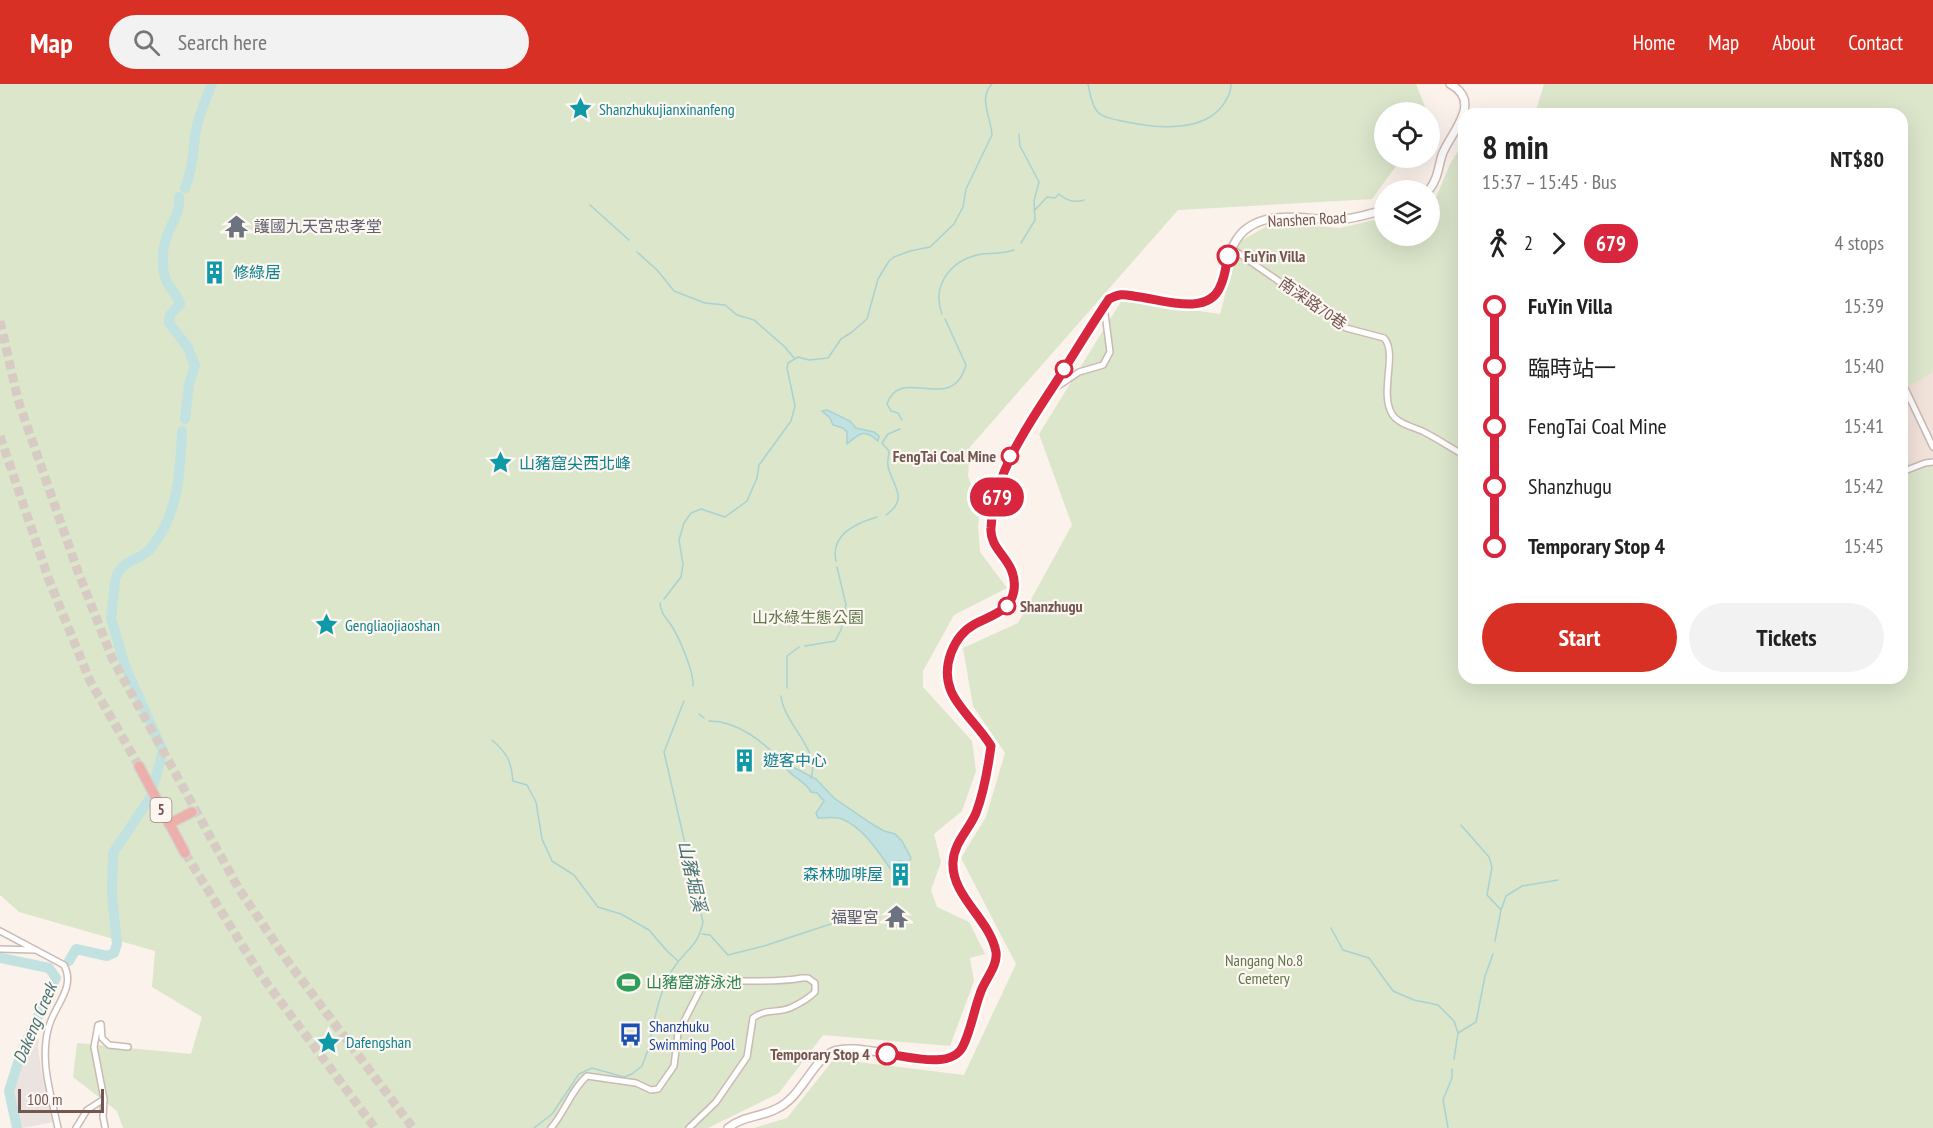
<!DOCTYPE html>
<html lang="en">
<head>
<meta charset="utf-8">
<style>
	body { margin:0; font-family:"PT Sans Narrow","Noto Sans TC",sans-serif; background:#f2f2f2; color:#222; height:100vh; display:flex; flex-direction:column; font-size:22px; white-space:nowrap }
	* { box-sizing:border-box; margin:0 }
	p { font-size:20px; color:#767676 }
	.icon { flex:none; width:33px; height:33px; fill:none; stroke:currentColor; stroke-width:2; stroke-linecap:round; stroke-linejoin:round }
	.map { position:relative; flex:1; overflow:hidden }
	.side { position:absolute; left:1458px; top:24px; width:450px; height:576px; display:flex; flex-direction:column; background:#fff; border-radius:18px; box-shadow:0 6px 24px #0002 }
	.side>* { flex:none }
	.badge { padding:0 12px; border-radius:20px; font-size:21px; line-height:39px }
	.fabs { position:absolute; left:1374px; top:18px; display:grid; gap:12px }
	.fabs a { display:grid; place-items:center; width:66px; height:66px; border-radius:50%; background:#fff; box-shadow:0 6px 24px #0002; font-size:30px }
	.scale { position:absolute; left:18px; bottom:15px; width:86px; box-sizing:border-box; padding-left:6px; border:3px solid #725751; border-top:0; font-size:16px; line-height:21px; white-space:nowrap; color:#725751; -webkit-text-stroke:4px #fdf6f1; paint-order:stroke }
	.map>.badge { position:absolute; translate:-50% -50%; box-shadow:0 0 0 3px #fff }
	.legs { display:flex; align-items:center; gap:9px; height:66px; padding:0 24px; font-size:20px }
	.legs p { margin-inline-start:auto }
	.headline { display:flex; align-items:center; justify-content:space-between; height:102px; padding:0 24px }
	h1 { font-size:33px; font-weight:800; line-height:45px }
	.primary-button { display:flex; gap:12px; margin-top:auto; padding:12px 24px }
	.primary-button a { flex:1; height:69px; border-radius:36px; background:#d93025; color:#fff; font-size:24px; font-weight:800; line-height:69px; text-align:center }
	.primary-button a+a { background:#f2f2f2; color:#222 }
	ul { padding:0 24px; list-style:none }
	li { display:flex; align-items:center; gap:21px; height:60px; font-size:22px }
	li i { display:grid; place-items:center; width:9px; height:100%; margin:0 8px; background:currentColor }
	li i::after { content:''; width:15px; height:15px; margin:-8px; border:4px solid; border-radius:50%; background:#fff }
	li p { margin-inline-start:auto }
	li:first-child i { background:linear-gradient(#0000 50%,currentColor 0) }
	li:last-child i { background:linear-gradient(currentColor 50%,#0000 0) }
	header { display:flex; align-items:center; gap:36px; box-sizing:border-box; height:84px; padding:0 30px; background:#d93025; color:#fff }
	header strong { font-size:28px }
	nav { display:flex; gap:33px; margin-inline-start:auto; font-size:21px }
	.search { width:420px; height:54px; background:#f2f2f2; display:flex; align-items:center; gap:15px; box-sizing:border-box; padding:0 21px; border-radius:33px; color:#767676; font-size:22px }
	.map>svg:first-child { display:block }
</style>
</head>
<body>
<header>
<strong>Map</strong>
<div class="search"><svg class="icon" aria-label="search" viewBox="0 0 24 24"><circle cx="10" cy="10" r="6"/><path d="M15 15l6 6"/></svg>Search here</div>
<nav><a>Home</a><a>Map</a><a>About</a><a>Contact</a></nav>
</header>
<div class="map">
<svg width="1933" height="1044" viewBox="0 0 1933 1044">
	<rect width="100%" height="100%" fill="#faf2eb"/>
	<path fill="#f1e2da" d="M1933,288V378L1914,385L1902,365V304L1917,298Z"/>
	<path fill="#eae3e0" d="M39,955L38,963L41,986L53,1038L23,1044L19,1037L13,1017V1001L17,984L29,957Z"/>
	<path fill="#dbe6cb" d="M0,0H1416L1427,28H1384V74H1402L1372,115L1178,126L970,363L968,392L980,425L978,442L980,468L1007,504L954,531L923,587V603L972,657L976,687L962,727L934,750L941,778L931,806L937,823L969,838L985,870L970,874L974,897L950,962L823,951L779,1009L708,1044H123L117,1027L73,993L77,959L191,970L202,933L152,903L155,867L19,828L0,811Z
		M1544,0H1933V288L1917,298L1902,304V30H1535Z
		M1464,57V594H1902V365L1914,385L1933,378V1044H754L787,1034L834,975L964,991L1016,880L961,774L986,733L1005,669L973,622L963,564L1018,539L1072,441L1039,350L1122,216L1220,230L1239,158L1274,138L1339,144L1384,134V152H1430V124L1432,123L1450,80Z"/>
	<path fill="#c1e2e1" stroke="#a9d2d1" stroke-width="1.5" d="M827,326L850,337L856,344L874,348L879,352L878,357C862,343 859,351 847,360V348L843,344L833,341L830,334L822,327Z
		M789,681L816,695L834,714L872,740L884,747L895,750L902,757L911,774L909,778L904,780L902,777L895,778L896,783L892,787C879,769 864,744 842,735C836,732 826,734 818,734L816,729L824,717L817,709L811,708C804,696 794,695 786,684Z"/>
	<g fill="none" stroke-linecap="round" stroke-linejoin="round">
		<path stroke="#a9d2d1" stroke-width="1.5" d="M1088,0C1090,9 1092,24 1100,30C1107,35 1118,36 1127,38C1155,44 1203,49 1223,21C1228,13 1231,9 1231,0
			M1019,50L1020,62L1039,98L1034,117L1035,136L1021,159
			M590,121L629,156
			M1034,127L1047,113L1055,114L1059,110C1067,117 1075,119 1084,116
			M637,168L658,187L674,207L705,219L725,221L737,231L754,236L785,263L794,274
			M942,230C931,200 952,175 982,170C994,169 1003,170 1014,166
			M902,336L898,329L891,327L887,320C900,280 952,332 966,281L945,235
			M886,431C910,414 892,402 888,382C887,377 889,371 889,367L882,359L888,350L900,345
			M836,477C830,451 856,439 877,433
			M837,483L846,521L844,529
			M664,515L681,493L683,480L679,456L684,439L691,429L701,425L725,433L747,417L757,394L759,381L791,337L795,322L787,284L788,279L798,273L809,276L828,274L841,255L852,248L867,235L878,195L889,177L894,173L910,167L930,163L954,140L963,123L966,105L992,51C991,34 978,13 992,0
			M660,519C661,531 667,534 673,544C680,556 694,588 693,602
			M805,562L835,557L841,546L843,535
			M787,604V572L799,563
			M781,612C784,641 821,665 811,694
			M699,630L704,634
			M709,637C739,637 764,659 784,679
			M492,656C508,670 511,677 513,697L527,701L536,718L542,755L552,777L574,791L598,823L621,830L649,846L667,867L678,877
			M1461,741L1489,773L1492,783L1487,811L1501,826L1495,857
			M1501,826L1506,812L1522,802L1558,796
			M1331,844L1343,866L1369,874L1393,907L1414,916L1438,921L1454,937L1458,949
			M702,850L710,851L728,871L764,862L876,825
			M650,957C655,933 660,905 673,885C686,865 698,863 703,838L664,668L684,617
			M1454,975L1458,949L1476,938L1485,892L1493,870
			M534,1044L552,1030L579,990L592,984L624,993L632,990L642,982L648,966
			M1448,1044L1443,1016L1452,994V985"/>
		<path stroke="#c1e2e1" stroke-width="10" d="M185,104C193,85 193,66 196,46C199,30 206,15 212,0
			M179,113C181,131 166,146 164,163C162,173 162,191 168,200C172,207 178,212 180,220L170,231L169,239L187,262L195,281L189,300L185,335
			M116,493C124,474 139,478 150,465C179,431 180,388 182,347
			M115,498L111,534L125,582L163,667L154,700
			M1,874L49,884L56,894L21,969L9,1007L17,1044
			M69,877L76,865L107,872L114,869L117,860L112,812L113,769L150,714"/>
		<path stroke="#d8cbc4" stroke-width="9" stroke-dasharray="9 4.5" stroke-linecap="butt" d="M0,237L18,316L77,485L112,574L239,805L286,875L413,1044
			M0,352L49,496L90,597L139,682
			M185,769L260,890L375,1044"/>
		<defs>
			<path id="minor" d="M1231,164L1346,244L1384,254C1398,269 1379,308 1392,330C1398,340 1414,343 1424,348C1438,355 1451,364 1464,371
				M1902,298L1933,363
				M1051,307L1079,288L1103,281L1110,268L1104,222
				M1902,388L1925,379L1933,378
				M0,847L64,881C76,903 55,921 49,942C39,976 51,1010 58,1044
				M0,865L35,866
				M105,1043L103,1033L104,1015L94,963L98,941L101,940L102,954L109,961L128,963
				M76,1044L87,1026L104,1015
				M551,1044C565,1028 571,1006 587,992L636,999L651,1006L658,1005L674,982L678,949L704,898C736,895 770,900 802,894H808L815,899V908C808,915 799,920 790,924C777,929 764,925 753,934L747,973L716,1018L689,1044"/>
			<path id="secondary" d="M1429,106C1438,95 1438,84 1442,71C1450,49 1484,18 1450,0
				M728,1044C743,1032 760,1033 776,1025C801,1014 810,980 832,968C839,964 848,965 856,965L942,976C949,974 956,972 961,965C968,956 977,915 983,901C987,889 998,882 996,868C990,835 951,812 953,778C954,757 969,746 976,729C985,708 988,684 991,662C981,644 958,624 951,606C942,582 952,556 973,541C990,529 1013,529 1014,503C1016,479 994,468 991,445L1005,386L1014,364L1109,215C1112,213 1117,209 1121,209C1143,209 1184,226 1203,219C1233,208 1219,162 1249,143C1276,125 1313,138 1344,135C1358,134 1371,129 1384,126"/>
			<path id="motorway" d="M139,682L185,769
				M169,740L192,728"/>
		</defs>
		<use href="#minor" stroke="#cbb9b2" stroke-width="8"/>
		<use href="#secondary" stroke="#cfbab3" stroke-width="10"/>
		<use href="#motorway" stroke="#d8d0ce" stroke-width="12"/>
		<use href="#minor" stroke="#fff" stroke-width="5"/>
		<use href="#secondary" stroke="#fff" stroke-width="7"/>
		<use href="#motorway" stroke="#ecafaa" stroke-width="9"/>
	</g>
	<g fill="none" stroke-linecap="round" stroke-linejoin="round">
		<defs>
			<path id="line-1" d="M887,970C907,972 952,986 963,962C971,946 974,926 980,910C984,896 998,883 996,868C990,835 951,812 953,778C954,758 969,746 976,729C984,708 988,684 991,662C980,643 959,626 951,607C941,583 953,552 975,540C992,531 1011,527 1014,506C1018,476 989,468 991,444C994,386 1030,339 1060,292C1076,266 1092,240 1109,215C1122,208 1125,211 1140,213C1163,216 1208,232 1220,203C1225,193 1226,182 1228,172"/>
		</defs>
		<use href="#line-1" stroke="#fff" stroke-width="14"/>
		<use href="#line-1" stroke="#d7263d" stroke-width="9"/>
	</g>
	<defs>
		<symbol id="sight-bare" viewBox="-9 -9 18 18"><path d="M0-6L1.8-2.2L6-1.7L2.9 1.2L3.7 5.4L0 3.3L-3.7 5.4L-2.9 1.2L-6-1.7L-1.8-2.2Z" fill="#0f9aa8" stroke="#fdf6f1" stroke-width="2.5" paint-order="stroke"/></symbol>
		<symbol id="temple-bare" viewBox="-9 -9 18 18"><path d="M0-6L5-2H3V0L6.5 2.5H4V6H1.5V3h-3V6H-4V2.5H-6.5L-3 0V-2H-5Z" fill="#6b7280" stroke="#fdf6f1" stroke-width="2.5" paint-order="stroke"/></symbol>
		<symbol id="building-bare" viewBox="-9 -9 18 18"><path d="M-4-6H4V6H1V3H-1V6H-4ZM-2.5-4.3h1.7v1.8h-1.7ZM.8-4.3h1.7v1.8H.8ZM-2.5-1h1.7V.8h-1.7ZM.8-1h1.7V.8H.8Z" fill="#0f9aa8" stroke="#fdf6f1" stroke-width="2.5" paint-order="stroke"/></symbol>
		<symbol id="stadium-bare" viewBox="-9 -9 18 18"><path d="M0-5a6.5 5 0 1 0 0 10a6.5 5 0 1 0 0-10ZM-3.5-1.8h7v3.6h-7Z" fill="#2e9e5b" stroke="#fdf6f1" stroke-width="2.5" paint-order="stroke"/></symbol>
		<symbol id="bus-bare" viewBox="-9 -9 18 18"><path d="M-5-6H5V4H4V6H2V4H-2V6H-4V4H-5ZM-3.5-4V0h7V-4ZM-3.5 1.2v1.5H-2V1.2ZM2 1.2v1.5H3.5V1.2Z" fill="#1a4fb4" stroke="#fdf6f1" stroke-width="2.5" paint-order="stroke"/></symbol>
	</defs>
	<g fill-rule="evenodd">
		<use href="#sight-bare" x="564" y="8" width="33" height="33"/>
		<use href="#temple-bare" x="220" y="126" width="33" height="33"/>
		<use href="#building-bare" x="198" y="172" width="33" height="33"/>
		<use href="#sight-bare" x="484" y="362" width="33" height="33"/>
		<use href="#sight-bare" x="310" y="524" width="33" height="33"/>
		<use href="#building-bare" x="728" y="660" width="33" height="33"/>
		<use href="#building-bare" x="884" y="774" width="33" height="33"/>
		<use href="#temple-bare" x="880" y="816" width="33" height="33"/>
		<use href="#stadium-bare" x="612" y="882" width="33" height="33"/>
		<use href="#bus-bare" x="614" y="934" width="33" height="33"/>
		<use href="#sight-bare" x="312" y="942" width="33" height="33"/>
	</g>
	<g fill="#fff" stroke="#d7263d" stroke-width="3">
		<circle cx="1228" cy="172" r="10"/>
		<circle cx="1064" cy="285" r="8"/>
		<circle cx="1010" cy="372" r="8"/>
		<circle cx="1007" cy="522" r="8"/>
		<circle cx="887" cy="970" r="10"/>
	</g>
	<g text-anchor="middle" stroke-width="4.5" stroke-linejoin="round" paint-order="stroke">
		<rect fill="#fdf6f1" stroke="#9c8781" stroke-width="1.5" x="150.5" y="714" width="21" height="24" rx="4.5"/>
		<g font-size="15" font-weight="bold" fill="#725751">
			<text x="161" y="731">5</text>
		</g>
		<g font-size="16" fill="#0d838f" stroke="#fdf6f1" text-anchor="start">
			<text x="599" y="31">Shanzhukujianxinanfeng</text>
			<text x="233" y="194">修綠居</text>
			<text x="519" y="385">山豬窟尖西北峰</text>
			<text x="345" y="547">Gengliaojiaoshan</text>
			<text x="763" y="682">遊客中心</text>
			<text x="883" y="796" text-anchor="end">森林咖啡屋</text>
			<text x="346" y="964">Dafengshan</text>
		</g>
		<g font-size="16" fill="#725751" stroke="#fdf6f1">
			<text transform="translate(1307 135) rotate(-3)" y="6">Nanshen Road</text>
			<text transform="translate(1313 219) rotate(35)" y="6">南深路70巷</text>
		</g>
		<g font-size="16" fill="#5b616d" stroke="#fdf6f1" text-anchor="start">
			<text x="254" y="148">護國九天宮忠孝堂</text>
			<text x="879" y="839" text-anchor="end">福聖宮</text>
		</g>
		<g font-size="16" font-weight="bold" fill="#725751" stroke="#fdf6f1" text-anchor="start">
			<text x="1244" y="178">FuYin Villa</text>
			<text x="996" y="378" text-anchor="end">FengTai Coal Mine</text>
			<text x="1020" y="528">Shanzhugu</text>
			<text x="870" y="976" text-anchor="end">Temporary Stop 4</text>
		</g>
		<g font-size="16" fill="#5f774b" stroke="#fdf6f1">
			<text x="808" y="539">山水綠生態公園</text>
			<text x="1264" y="882">Nangang No.8<tspan x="1264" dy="18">Cemetery</tspan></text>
		</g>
		<g font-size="16" fill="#27864d" stroke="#fdf6f1" text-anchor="start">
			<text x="646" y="904">山豬窟游泳池</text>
		</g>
		<g font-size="16" fill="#164399" stroke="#fdf6f1" text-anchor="start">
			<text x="649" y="948">Shanzhuku<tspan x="649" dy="18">Swimming Pool</tspan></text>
		</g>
		<g font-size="18" font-style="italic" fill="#467574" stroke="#fdf6f1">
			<text transform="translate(692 792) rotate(77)" y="6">山豬堀溪</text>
			<text transform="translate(35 939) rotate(-67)" y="6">Dakeng Creek</text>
		</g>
	</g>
</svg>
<div class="fabs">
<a><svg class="icon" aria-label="locate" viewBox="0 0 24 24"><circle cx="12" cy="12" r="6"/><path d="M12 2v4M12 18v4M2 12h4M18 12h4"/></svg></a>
<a><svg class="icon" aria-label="layers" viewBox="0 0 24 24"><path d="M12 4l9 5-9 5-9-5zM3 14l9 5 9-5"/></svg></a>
</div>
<div class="scale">100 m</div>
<b class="badge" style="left:997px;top:413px;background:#d7263d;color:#fff">679</b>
<section class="side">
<div class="headline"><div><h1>8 min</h1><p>15:37 – 15:45 · Bus</p></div><b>NT$80</b></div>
<div class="legs"><svg class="icon" aria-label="walk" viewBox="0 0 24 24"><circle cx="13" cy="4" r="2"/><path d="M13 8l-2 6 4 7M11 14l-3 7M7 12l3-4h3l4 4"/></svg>2<svg class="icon" aria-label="forward" viewBox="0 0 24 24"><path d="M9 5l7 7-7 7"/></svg><b class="badge" style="background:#d7263d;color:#fff">679</b><p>4 stops</p></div>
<ul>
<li><i style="color:#d7263d"></i><b>FuYin Villa</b><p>15:39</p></li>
<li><i style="color:#d7263d"></i><span>臨時站一</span><p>15:40</p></li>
<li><i style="color:#d7263d"></i><span>FengTai Coal Mine</span><p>15:41</p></li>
<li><i style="color:#d7263d"></i><span>Shanzhugu</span><p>15:42</p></li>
<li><i style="color:#d7263d"></i><b>Temporary Stop 4</b><p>15:45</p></li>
</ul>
<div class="primary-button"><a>Start</a><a>Tickets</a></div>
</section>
</div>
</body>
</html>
